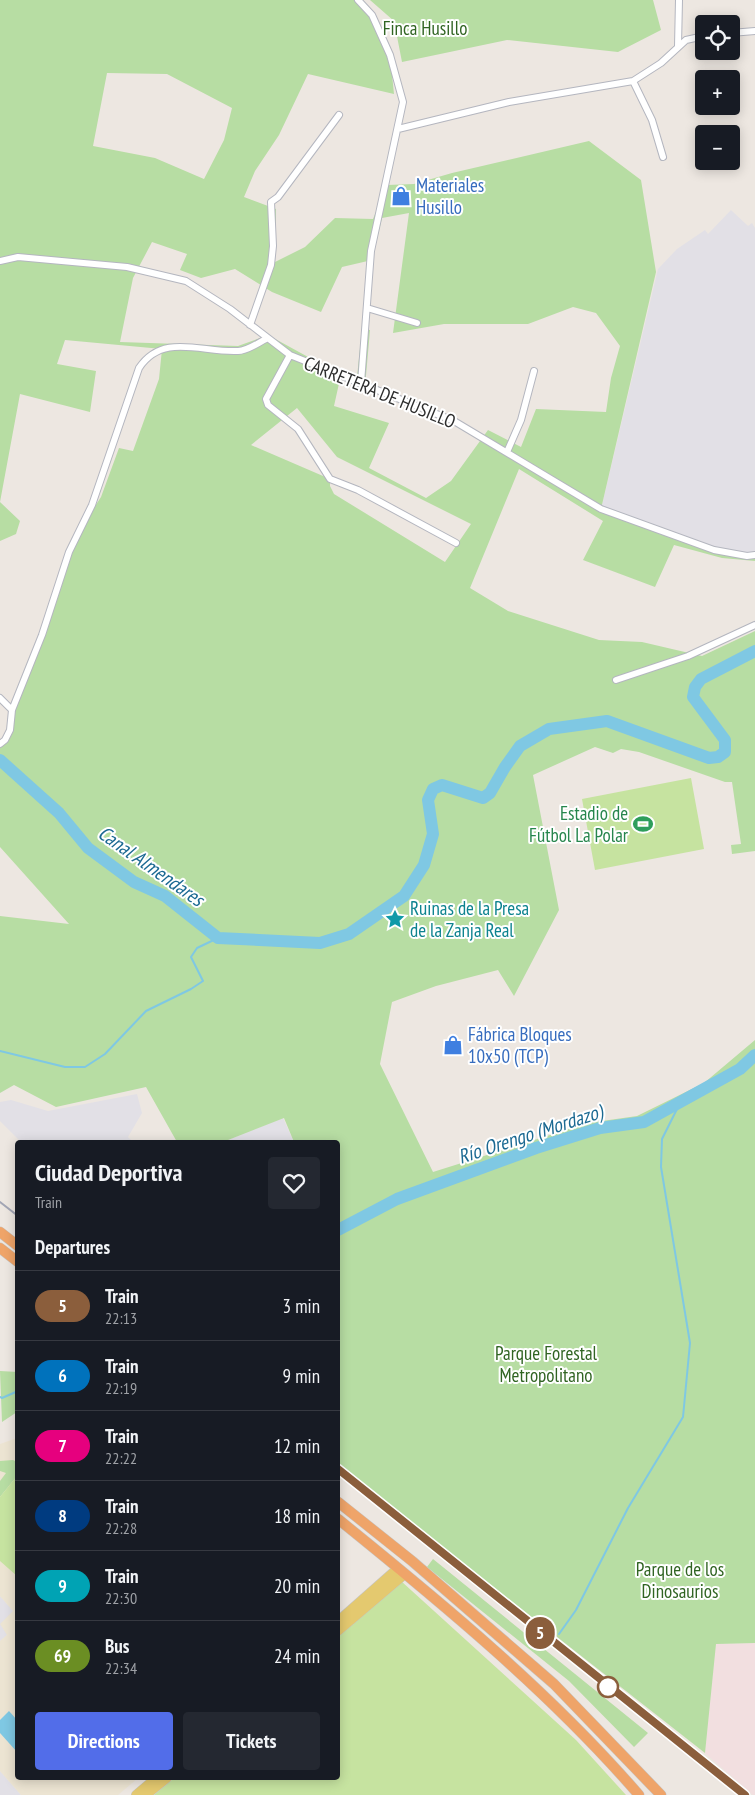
<!DOCTYPE html>
<html lang="en">
<head>
<meta charset="utf-8">
<style>
	body { margin:0; font-family:"PT Sans Narrow",sans-serif; background:#242831; color:#f1f3f6; height:100vh; display:flex; flex-direction:column; font-size:19px; white-space:nowrap }
	* { box-sizing:border-box; margin:0 }
	p { font-size:16px; color:#9ea1a6 }
	.icon { flex:none; width:28px; height:28px; fill:none; stroke:currentColor; stroke-width:2; stroke-linecap:round; stroke-linejoin:round }
	.map { position:relative; flex:1; overflow:hidden }
	.panel { position:absolute; left:15px; top:1140px; width:325px; height:640px; display:flex; flex-direction:column; background:#171b24; border-radius:5px; box-shadow:0 2px 12px #0003 }
	.panel>* { flex:none }
	.badge { padding:0 10px; border-radius:16px; font-size:18px; line-height:32px }
	.buttons { position:absolute; left:695px; top:15px; display:grid; gap:10px }
	.buttons a { display:grid; place-items:center; width:45px; height:45px; border-radius:5px; background:#171b24; box-shadow:0 2px 12px #0003; font-size:25px }
	.map>.badge { position:absolute; translate:-50% -50%; box-shadow:0 0 0 2px #fff }
	h2 { padding:0 20px; font-size:19px; line-height:45px }
	.round { display:grid; place-items:center; flex:none; width:52px; height:52px; border-radius:5px; background:#242831 }
	.summary { display:flex; align-items:center; justify-content:space-between; height:85px; padding:0 20px }
	h1 { font-size:24px; font-weight:600; line-height:38px }
	.cta { display:flex; gap:10px; margin-top:auto; padding:10px 20px }
	.cta a { flex:1; height:58px; border-radius:5px; background:#526de9; color:#fff; font-size:20px; font-weight:600; line-height:58px; text-align:center }
	.cta a+a { background:#242831; color:#f1f3f6 }
	ul { padding:0; list-style:none }
	li { display:flex; align-items:center; gap:15px; height:70px; padding:0 20px; border-top:1px solid #363941 }
	li div { flex:1 }
	li b { display:block; font-size:19px }
	li em { font-style:normal }
	li .badge { min-width:55px; font-weight:700; text-align:center }
	.map>svg:first-child { display:block }
</style>
</head>
<body>
<div class="map">
<svg width="755" height="1795" viewBox="0 0 755 1795">
	<rect width="100%" height="100%" fill="#ede7e1"/>
	<path fill="#e2e0e6" d="M731,210L748,226L752,223L755,228V555L714,550L601,509L658,269L677,249L705,230L708,234Z
		M137,1094L142,1113L128,1137L133,1142H21L0,1121V1102L11,1100L48,1111Z
		M283,1118L294,1142H223Z
		M0,1596L13,1611L7,1635L0,1641Z
		M0,1771L21,1795H0Z"/>
	<path fill="#ece4d2" d="M17,1438L18,1778H138L118,1795H21L0,1771V1641L7,1635L0,1624L13,1611L0,1596V1444Z"/>
	<path fill="#f2dfe0" d="M755,1643V1795H753L705,1753L716,1644Z"/>
	<path fill="#b7dda3" fill-rule="evenodd" d="M0,0H358L372,15L390,55L394,94L308,74L279,135L255,171L244,197L276,209L275,262L305,247L335,218L373,219L387,185L414,184L452,173L589,141L641,180L656,272L601,509L714,550L755,555V561L722,558L674,545L655,587L583,560L603,521L519,469L470,588L508,611L599,640L642,642L702,656L755,631V851L732,854L731,845L741,844L732,782H725L639,752L621,749L613,753L595,747L533,775L559,910L514,996L498,970L436,986L392,1002L380,1064L433,1172L588,1123L637,1116L704,1083L755,1040V1643L716,1644L705,1753L338,1465V1142H294L284,1118L223,1142H177L146,1087L56,1107L14,1085L0,1093V916L69,924L0,847V744L5,740L12,710L82,526L101,497L119,448L133,451L159,379L162,349L65,340L57,364L96,371L90,412L20,394L0,502L20,521L16,534L0,541ZM107,73L167,74L232,108L224,140L204,179L155,158L93,146ZM409,213L393,333L444,324H528L573,307L596,313L620,346L611,378L606,412L536,409L521,447L488,430L451,481L426,498L369,468L389,423L334,406L340,379L365,387L370,330L362,329L357,377L330,369L268,335L238,346L120,342L133,278L152,242L187,254L180,270L201,278L235,269L272,292L321,312L342,267L372,260L382,218ZM297,408L337,457L471,524L445,562L334,494L330,486V479L251,445Z
		M370,0H653L661,30L618,52L507,40L402,62L394,21Z
		M0,1371L18,1372L17,1412L2,1422Z
		M13,1460L17,1462V1476L0,1497V1481L6,1473L0,1471V1461Z
		M433,1559L648,1733L634,1747L569,1681L427,1567Z"/>
	<path fill="#c6e3a0" d="M691,778L704,849L595,870L582,799Z
		M17,1476V1576L0,1561V1497Z
		M401,1581L576,1740L626,1795H154L174,1778H338V1636Z"/>
	<path fill="#7fc8e3" d="M9,1711L17,1720V1752L0,1733V1720Z"/>
	<g fill="none" stroke-linecap="round" stroke-linejoin="round">
		<path stroke="#7fc8e3" stroke-width="2" d="M0,1051L65,1067H85L105,1054L146,1011L191,989L203,981L191,957L197,948L218,938
			M0,1397L2,1398L18,1391
			M559,1634L576,1610L628,1508L683,1417L690,1343L661,1167L662,1139L680,1103"/>
		<path stroke="#7fc8e3" stroke-width="12" d="M0,760L59,813L88,848L134,882L165,896L218,938L320,943L349,934L404,896L424,865L433,834L428,800L433,789L442,785L483,798L490,793L505,767L520,746L549,729L607,721L709,758L718,757L725,752V740L693,697L695,687L701,679L755,651
			M338,1230L397,1199L536,1148L600,1128L644,1122L740,1069L755,1055"/>
		<defs>
			<path id="minor" d="M358,0L372,15L390,55L403,102L371,251L361,383
				M731,33L755,31
				M678,46L679,0
				M633,81L652,120L663,157
				M398,129L509,102L633,81L661,63L686,40L704,36
				M0,261L18,257L127,267L186,281L230,309L290,355L454,421L601,509L714,550L747,556L755,555
				M367,308L417,323
				M250,325L271,265L273,246L271,202L278,197L339,115
				M290,355L266,399L268,405L298,429L330,479L358,490L456,543
				M507,452L521,420L534,371
				M616,680L688,656L755,625
				M0,698L12,710
				M0,744L5,740L10,730L12,710L42,635L69,552L92,505L139,368C163,332 202,353 238,351C247,351 258,343 266,339"/>
			<path id="major" d="M338,1621L398,1568
				M338,1631L405,1574
				M136,1795L156,1778
				M146,1795L167,1778"/>
			<path id="highway" d="M0,1232L18,1246
				M0,1248L18,1262
				M338,1502L412,1561L554,1684L661,1795
				M338,1519C442,1603 551,1693 639,1795"/>
		</defs>
		<use href="#minor" stroke="#b4b6bf" stroke-width="8"/>
		<use href="#major" stroke="#c4c4c4" stroke-width="10"/>
		<use href="#highway" stroke="#c4c4c4" stroke-width="11"/>
		<use href="#minor" stroke="#fff" stroke-width="6"/>
		<use href="#major" stroke="#e4c96f" stroke-width="9"/>
		<use href="#highway" stroke="#efa469" stroke-width="10"/>
		<path stroke="#a3a6b5" stroke-width="2" d="M0,1202L18,1216
			M338,1469L745,1795"/>
	</g>
	<g fill="none" stroke-linecap="round" stroke-linejoin="round">
		<defs>
			<path id="line" d="M338,1469L745,1795"/>
		</defs>
		<use href="#line" stroke="#fff" stroke-width="11"/>
		<use href="#line" stroke="#8b5e3c" stroke-width="8"/>
	</g>
	<defs>
		<symbol id="shop-bare" viewBox="-9 -9 18 18"><path d="M-5-2.5h2.3a2.7 3.5 0 0 1 5.4 0H5L5.5 6h-11ZM-1.5-2.5h3a1.5 2.3 0 0 0-3 0Z" fill="#3f7fe0" stroke="#fff" stroke-width="2.5" paint-order="stroke"/></symbol>
		<symbol id="stadium-bare" viewBox="-9 -9 18 18"><path d="M0-5a6.5 5 0 1 0 0 10a6.5 5 0 1 0 0-10ZM-3.5-1.8h7v3.6h-7Z" fill="#2e9e5b" stroke="#fff" stroke-width="2.5" paint-order="stroke"/></symbol>
		<symbol id="sight-bare" viewBox="-9 -9 18 18"><path d="M0-6L1.8-2.2L6-1.7L2.9 1.2L3.7 5.4L0 3.3L-3.7 5.4L-2.9 1.2L-6-1.7L-1.8-2.2Z" fill="#0f9aa8" stroke="#fff" stroke-width="2.5" paint-order="stroke"/></symbol>
	</defs>
	<g fill-rule="evenodd">
		<use href="#shop-bare" x="387" y="182" width="28" height="28"/>
		<use href="#stadium-bare" x="629" y="810" width="28" height="28"/>
		<use href="#sight-bare" x="381" y="905" width="28" height="28"/>
		<use href="#shop-bare" x="439" y="1031" width="28" height="28"/>
	</g>
	<circle fill="#fff" stroke="#8b5e3c" stroke-width="2.5" cx="608" cy="1687" r="10"/>
	<g text-anchor="middle" stroke-width="4" stroke-linejoin="round" paint-order="stroke">
		<g font-size="19" fill="#306422" stroke="#fff">
			<text x="425" y="35">Finca Husillo</text>
			<text x="546" y="1360">Parque Forestal<tspan x="546" dy="22">Metropolitano</tspan></text>
			<text x="680" y="1576">Parque de los<tspan x="680" dy="22">Dinosaurios</tspan></text>
		</g>
		<g font-size="19" fill="#366cbe" stroke="#fff" text-anchor="start">
			<text x="416" y="192">Materiales<tspan x="416" dy="22">Husillo</tspan></text>
			<text x="468" y="1041">Fábrica Bloques<tspan x="468" dy="22">10x50 (TCP)</tspan></text>
		</g>
		<g font-size="19" fill="#2d2d2d" stroke="#fff">
			<text transform="translate(380 392) rotate(22)" y="7">CARRETERA DE HUSILLO</text>
		</g>
		<g font-size="19" fill="#27864d" stroke="#fff" text-anchor="end">
			<text x="628" y="820">Estadio de<tspan x="628" dy="22">Fútbol La Polar</tspan></text>
		</g>
		<g font-size="19" fill="#0d838f" stroke="#fff" text-anchor="start">
			<text x="410" y="915">Ruinas de la Presa<tspan x="410" dy="22">de la Zanja Real</tspan></text>
		</g>
		<g font-size="20" font-style="italic" fill="#1b6992" stroke="#fff">
			<text transform="translate(151 866) rotate(35)" y="7">Canal Almendares</text>
			<text transform="translate(530 1134) rotate(-18)" y="7">Río Orengo (Mordazo)</text>
		</g>
	</g>
</svg>
<div class="buttons">
<a><svg class="icon" aria-label="locate" viewBox="0 0 24 24"><circle cx="12" cy="12" r="6"/><path d="M12 2v4M12 18v4M2 12h4M18 12h4"/></svg></a>
<a>+</a>
<a>−</a>
</div>
<b class="badge" style="left:540px;top:1633px;background:#8b5e3c;color:#fff">5</b>
<section class="panel">
<div class="summary"><div><h1>Ciudad Deportiva</h1><p>Train</p></div><a class="round"><svg class="icon" aria-label="heart" viewBox="0 0 24 24"><path d="M12 20l-8-8c-3-5 5-10 8-4 3-6 11-1 8 4z"/></svg></a></div>
<h2>Departures</h2>
<ul>
<li><span class="badge" style="background:#8b5e3c;color:#fff">5</span><div><b>Train</b><p>22:13</p></div><em>3 min</em></li>
<li><span class="badge" style="background:#0072bc;color:#fff">6</span><div><b>Train</b><p>22:19</p></div><em>9 min</em></li>
<li><span class="badge" style="background:#e6007e;color:#fff">7</span><div><b>Train</b><p>22:22</p></div><em>12 min</em></li>
<li><span class="badge" style="background:#003b80;color:#fff">8</span><div><b>Train</b><p>22:28</p></div><em>18 min</em></li>
<li><span class="badge" style="background:#00a3b4;color:#fff">9</span><div><b>Train</b><p>22:30</p></div><em>20 min</em></li>
<li><span class="badge" style="background:#6b8e23;color:#fff">69</span><div><b>Bus</b><p>22:34</p></div><em>24 min</em></li>
</ul>
<div class="cta"><a>Directions</a><a>Tickets</a></div>
</section>
</div>
</body>
</html>
